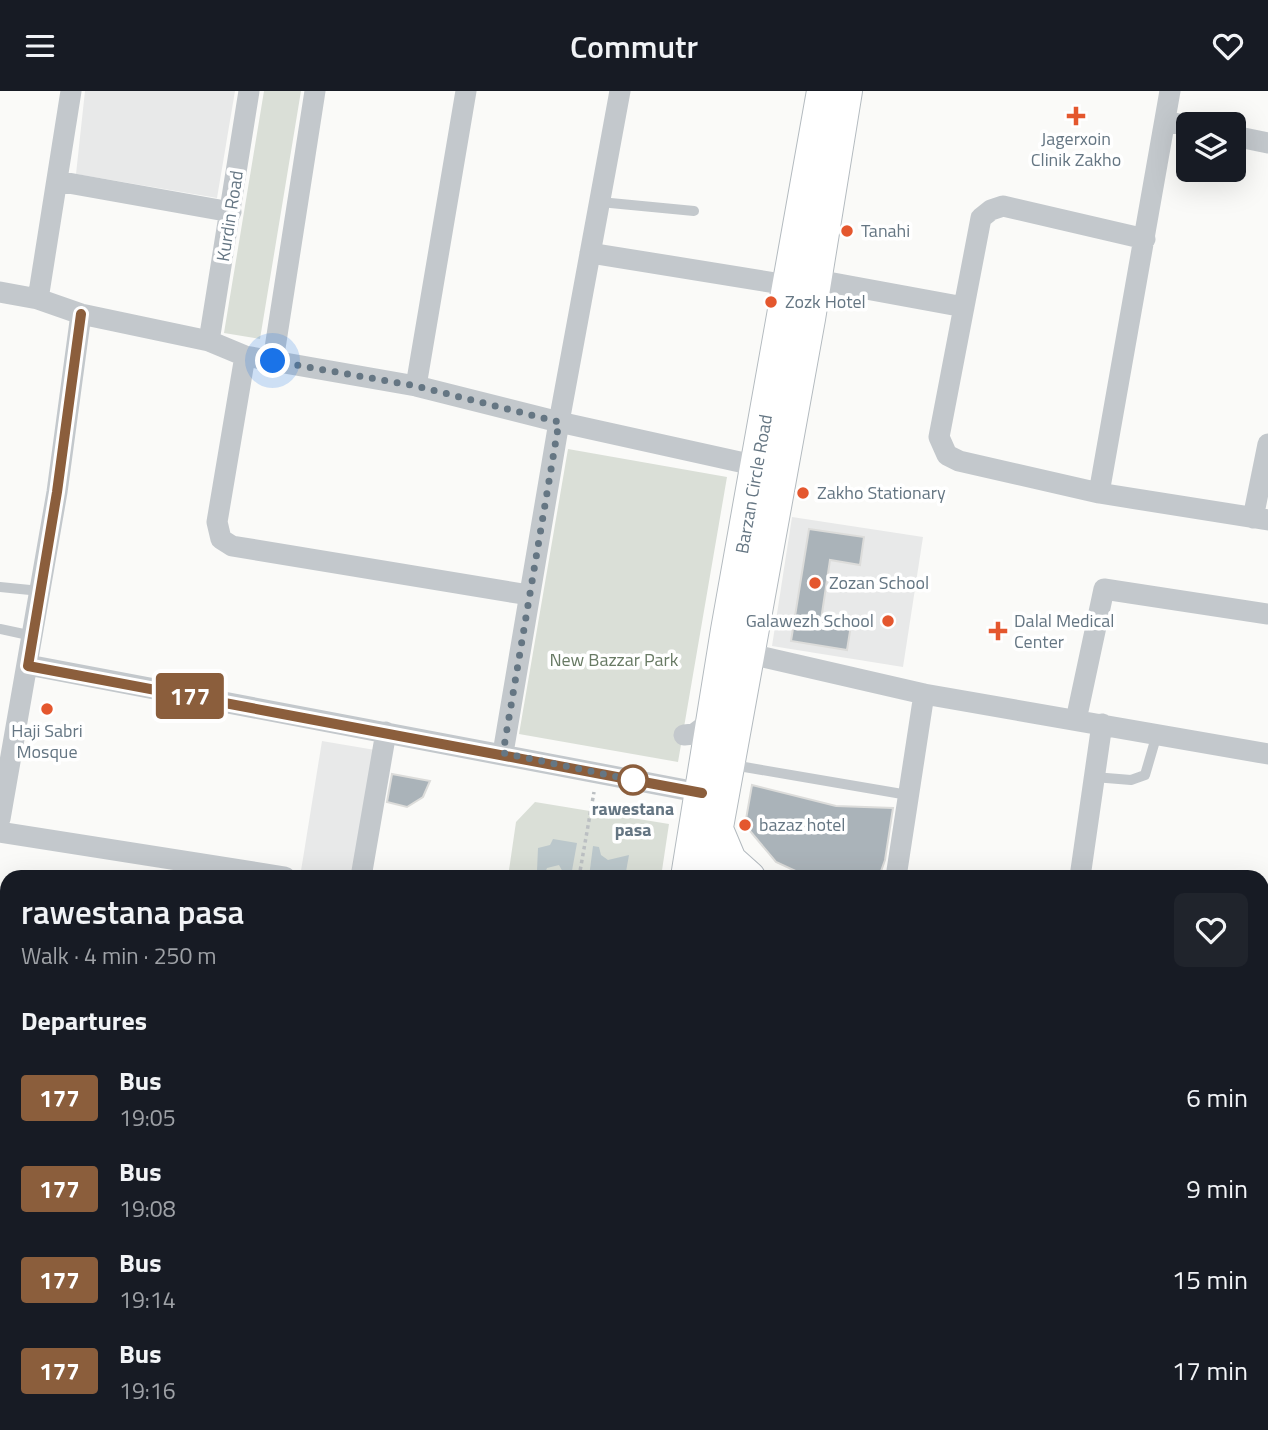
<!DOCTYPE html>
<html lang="en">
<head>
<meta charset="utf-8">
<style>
	body { margin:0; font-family:"Titillium Web",sans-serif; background:#20242c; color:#f1f3f6; height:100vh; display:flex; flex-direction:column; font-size:26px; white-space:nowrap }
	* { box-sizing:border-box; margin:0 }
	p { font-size:23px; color:#9ea1a6 }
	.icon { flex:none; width:38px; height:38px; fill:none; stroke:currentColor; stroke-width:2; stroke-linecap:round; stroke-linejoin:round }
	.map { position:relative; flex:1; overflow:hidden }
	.details { position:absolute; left:0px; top:779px; width:1269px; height:562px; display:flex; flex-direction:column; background:#171b24; border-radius:21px 21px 0 0; box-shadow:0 7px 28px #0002 }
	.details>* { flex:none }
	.badge { padding:0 14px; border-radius:5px; font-size:24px; line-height:46px }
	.controls { position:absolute; left:1176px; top:21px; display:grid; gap:14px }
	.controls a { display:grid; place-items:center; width:70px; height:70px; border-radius:10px; background:#171b24; box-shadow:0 7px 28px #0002; font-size:35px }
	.you { position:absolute; width:35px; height:35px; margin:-18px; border:5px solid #fff; border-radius:50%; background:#1a73e8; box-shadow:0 0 0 10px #1a73e833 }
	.map>.badge { position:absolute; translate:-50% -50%; box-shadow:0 0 0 4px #fff }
	h2 { padding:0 21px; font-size:26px; line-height:63px }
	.round { display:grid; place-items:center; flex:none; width:74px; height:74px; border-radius:10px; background:#20242c }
	.summary { display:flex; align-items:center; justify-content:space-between; height:119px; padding:0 21px }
	h1 { font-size:33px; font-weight:600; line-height:52px }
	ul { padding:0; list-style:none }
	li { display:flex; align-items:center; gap:21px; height:91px; padding:0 21px }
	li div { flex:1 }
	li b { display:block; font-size:26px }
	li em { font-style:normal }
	li .badge { min-width:77px; font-weight:700; text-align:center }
	header { display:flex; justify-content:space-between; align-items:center; height:91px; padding:0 21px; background:#171b24; font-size:32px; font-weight:600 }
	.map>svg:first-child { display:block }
</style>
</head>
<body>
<header><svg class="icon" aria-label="menu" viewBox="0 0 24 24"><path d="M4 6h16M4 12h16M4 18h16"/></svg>Commutr<svg class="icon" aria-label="heart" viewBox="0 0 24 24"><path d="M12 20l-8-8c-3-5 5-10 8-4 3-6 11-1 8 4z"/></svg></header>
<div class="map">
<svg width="1268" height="1339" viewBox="0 0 1268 1339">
	<rect width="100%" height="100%" fill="#fafaf8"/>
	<path fill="#e8e9e9" d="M85,0H235L217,107L76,83Z
		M792,426L923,446L903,576L772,555Z
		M322,650L375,659L354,786H300Z
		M654,1334H801L800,1339H689Z"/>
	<path fill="#dadfd7" d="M264,0H301L260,248L224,242Z
		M568,358L727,386L678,671L519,643Z
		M535,711L669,733L661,786H508L516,731Z"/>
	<path fill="#bbc7cb" d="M553,748L577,752L571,785H565L559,774L547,777L545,782L537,780L538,757L550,754Z
		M593,755L599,756L601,764L608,769L629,764L625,786H589Z"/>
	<path fill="#aab3b9" stroke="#dcdcda" stroke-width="2" d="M809,438L864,446L860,474L830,469L821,529L851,534L847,559L791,550Z
		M392,683L430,690L423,706L407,716L387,711Z
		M752,694L836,715L893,717L885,769L880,783H802L776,771L745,734Z"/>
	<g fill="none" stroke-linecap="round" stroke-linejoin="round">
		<path stroke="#d5d9db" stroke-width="21" stroke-dasharray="21 10" stroke-linecap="butt" d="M0,1234L7,1235
			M549,1334L566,1337"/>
		<defs>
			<path id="secondary" d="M718,738L731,769L750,786
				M686,786L726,539L822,0
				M709,786L810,228L847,0
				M1262,890L1268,891
				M0,1044L7,1045
				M596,1339L597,1334
				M620,1339V1334"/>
		</defs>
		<use href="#secondary" stroke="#b3babf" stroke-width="32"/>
		<path stroke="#bbbfc2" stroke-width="3.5" stroke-dasharray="3.5 3.5" stroke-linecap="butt" d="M579,786L594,701"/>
		<path stroke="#c3c8cc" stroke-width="10" d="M600,111L694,120
			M0,496L40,500
			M0,538L33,545
			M733,674L908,704
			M1094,686L1131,689L1145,684L1157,643
			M448,1339L449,1334"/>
		<path stroke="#c3c8cc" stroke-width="21" d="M1165,30L1188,35
			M1234,45L1268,52
			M57,90L231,121
			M1145,148L1003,115L991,119L981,127L939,346L947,364L959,370L1099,402L1268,429
			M590,162L788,194
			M817,189L964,216
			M0,201L38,208L81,223L209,250L245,265L416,295L559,331L758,375
			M38,208L71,0
			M209,250L249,0
			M245,265L217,431L221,448L232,455L529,504
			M273,270L315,0
			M416,295L466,0
			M1099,402L1170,0
			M1253,427L1268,353
			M750,563L924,603L1268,663
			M28,574L702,702
			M1076,629L1104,498L1268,523
			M684,644L694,643L713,629
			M503,662L559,331L620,0
			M0,728L57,401L81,223
			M0,741L285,786
			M361,786L386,641
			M896,786L924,603
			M1080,786L1102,633
			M0,895L7,896
			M1262,958L1268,924
			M1262,1119L1268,1120
			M1262,1280L1268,1281
			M566,1337L580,1339
			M155,1339L156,1334
			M809,1339L810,1334
			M986,1339L987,1334
			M1184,1339L1185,1334"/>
		<use href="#secondary" stroke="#fff" stroke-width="30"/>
	</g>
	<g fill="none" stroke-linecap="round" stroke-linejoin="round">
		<defs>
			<path id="line" d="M81,223L57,401L28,575L702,702"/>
		</defs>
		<use href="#line" stroke="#fff" stroke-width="16"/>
		<use href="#line" stroke="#8b5e3c" stroke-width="10"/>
		<path stroke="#657683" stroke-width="7" stroke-dasharray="0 12.6" d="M273,270L416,295L559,331L503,662L642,691L633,689"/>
	</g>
	<g fill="#e4572e" stroke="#fff" stroke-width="2.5">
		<path d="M1072.5 14.5h7v7h7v7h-7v7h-7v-7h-7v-7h7z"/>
		<circle cx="847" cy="140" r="7"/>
		<circle cx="771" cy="211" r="7"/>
		<circle cx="803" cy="402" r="7"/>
		<circle cx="815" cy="492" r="7"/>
		<circle cx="888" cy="530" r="7"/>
		<path d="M994.5 529.5h7v7h7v7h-7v7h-7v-7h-7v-7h7z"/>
		<circle cx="47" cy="618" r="7"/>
		<circle cx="745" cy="734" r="7"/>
	</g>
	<circle fill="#fff" stroke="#8b5e3c" stroke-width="3.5" cx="633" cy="689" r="14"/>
	<g text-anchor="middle" stroke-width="7" stroke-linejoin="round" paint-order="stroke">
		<g font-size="18" fill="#657683" stroke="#fff" text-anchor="start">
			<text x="1076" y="54" text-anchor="middle">Jagerxoin<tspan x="1076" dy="21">Clinik Zakho</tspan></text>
			<text x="861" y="146">Tanahi</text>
			<text x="785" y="217">Zozk Hotel</text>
			<text x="817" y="408">Zakho Stationary</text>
			<text x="829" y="498">Zozan School</text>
			<text x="874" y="536" text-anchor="end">Galawezh School</text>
			<text x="1014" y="536">Dalal Medical<tspan x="1014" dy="21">Center</tspan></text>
			<text x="47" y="646" text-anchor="middle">Haji Sabri<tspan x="47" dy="21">Mosque</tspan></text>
			<text x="759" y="740">bazaz hotel</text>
		</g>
		<g font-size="18" fill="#657683" stroke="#fff">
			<text transform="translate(230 125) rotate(-81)" y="6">Kurdin Road</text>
			<text transform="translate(754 393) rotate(-80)" y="6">Barzan Circle Road</text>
		</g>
		<g font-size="18" fill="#687a64" stroke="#fff">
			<text x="614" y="575">New Bazzar Park</text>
		</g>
		<g font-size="18" font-weight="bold" fill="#657683" stroke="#fff">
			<text x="633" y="724">rawestana<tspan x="633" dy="21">pasa</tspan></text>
		</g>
	</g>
</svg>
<div class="controls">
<a><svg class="icon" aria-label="layers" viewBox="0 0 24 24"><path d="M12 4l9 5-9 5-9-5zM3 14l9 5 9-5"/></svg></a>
</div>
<div class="you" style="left:273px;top:270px"></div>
<b class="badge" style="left:190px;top:605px;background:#8b5e3c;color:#fff">177</b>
<section class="details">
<div class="summary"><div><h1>rawestana pasa</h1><p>Walk · 4 min · 250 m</p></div><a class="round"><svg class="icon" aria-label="heart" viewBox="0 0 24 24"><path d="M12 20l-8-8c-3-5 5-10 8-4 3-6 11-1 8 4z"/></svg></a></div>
<h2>Departures</h2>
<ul>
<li><span class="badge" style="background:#8b5e3c;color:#fff">177</span><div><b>Bus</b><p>19:05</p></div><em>6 min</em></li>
<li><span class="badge" style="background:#8b5e3c;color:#fff">177</span><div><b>Bus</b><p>19:08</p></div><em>9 min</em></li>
<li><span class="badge" style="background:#8b5e3c;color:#fff">177</span><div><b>Bus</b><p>19:14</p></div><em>15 min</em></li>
<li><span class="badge" style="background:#8b5e3c;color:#fff">177</span><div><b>Bus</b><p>19:16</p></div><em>17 min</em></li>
</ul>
</section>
</div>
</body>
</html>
